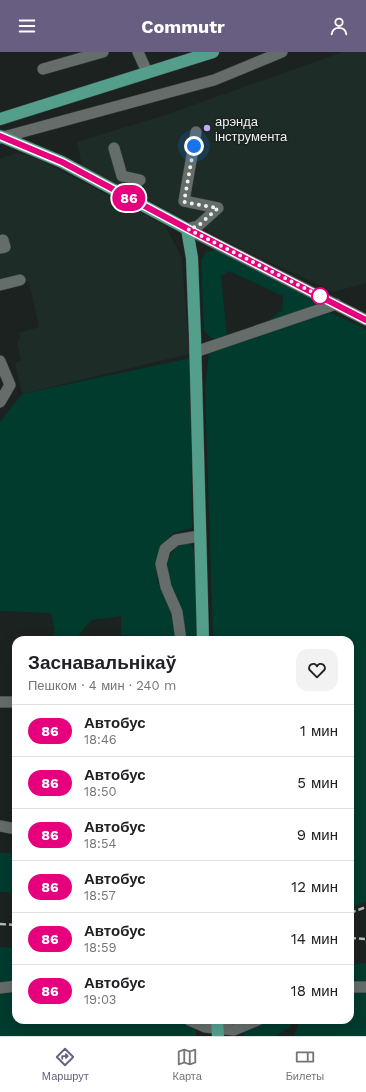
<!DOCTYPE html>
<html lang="ru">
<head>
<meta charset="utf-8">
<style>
	body { margin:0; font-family:"Work Sans",sans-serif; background:#f2f2f2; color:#202124; height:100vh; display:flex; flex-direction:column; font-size:15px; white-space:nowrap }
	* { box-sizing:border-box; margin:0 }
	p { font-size:13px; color:#757577 }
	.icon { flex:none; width:22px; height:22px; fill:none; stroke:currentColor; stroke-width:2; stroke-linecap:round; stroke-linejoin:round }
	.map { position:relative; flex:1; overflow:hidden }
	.panel { position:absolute; left:12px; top:584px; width:342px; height:388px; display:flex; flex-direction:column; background:#fff; border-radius:12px; box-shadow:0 4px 16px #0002 }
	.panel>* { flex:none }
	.badge { padding:0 8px; border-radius:13px; font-size:14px; line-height:26px }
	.you { position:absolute; width:20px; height:20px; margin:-10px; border:3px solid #fff; border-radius:50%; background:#1a73e8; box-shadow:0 0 0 6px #1a73e833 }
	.map>.badge { position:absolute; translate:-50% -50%; box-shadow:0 0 0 2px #fff }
	.round { display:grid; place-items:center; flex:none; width:42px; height:42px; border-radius:12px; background:#f2f2f2 }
	.head { display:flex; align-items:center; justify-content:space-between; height:68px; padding:0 16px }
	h1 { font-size:19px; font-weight:700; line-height:30px }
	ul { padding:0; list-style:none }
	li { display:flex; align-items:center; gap:12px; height:52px; padding:0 16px; border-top:1px solid #e0e0e0 }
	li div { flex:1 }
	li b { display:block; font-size:15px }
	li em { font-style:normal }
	li .badge { min-width:44px; font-weight:700; text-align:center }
	header { display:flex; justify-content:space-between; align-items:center; height:52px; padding:0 16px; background:#685e81; color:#fff; font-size:18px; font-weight:700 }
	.dock { display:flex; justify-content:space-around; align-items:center; height:56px; border-top:1px solid #e0e0e0; background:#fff; font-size:11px; color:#757577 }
	.dock a { display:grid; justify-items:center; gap:2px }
	.dock .current { color:#685e81 }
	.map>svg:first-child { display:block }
</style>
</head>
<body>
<header><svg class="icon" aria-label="menu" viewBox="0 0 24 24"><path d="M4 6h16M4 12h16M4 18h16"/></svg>Commutr<svg class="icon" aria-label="person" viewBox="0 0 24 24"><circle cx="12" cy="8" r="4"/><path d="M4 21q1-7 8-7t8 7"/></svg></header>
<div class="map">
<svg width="366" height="984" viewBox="0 0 366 984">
	<rect width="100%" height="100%" fill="#1b2220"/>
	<path fill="#1d2c27" d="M343,0H366V231L334,240L247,200L82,114L77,90L165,63Z
		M18,101L38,107L165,173L182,206L189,302L22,342L15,311L21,309L17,289L20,288L19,281L39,275L29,229L26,230L24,222L0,229V106Z"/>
	<path fill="#003b2e" d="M216,198L319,248V254L271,270V267L279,260H282L283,244L229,219L221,224L227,284C214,288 213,289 204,278L201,208L206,200Z
		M329,260L366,277V850L350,856V588H213L205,336L209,301Z
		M191,306L192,476L173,481L160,495L156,513L157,528L162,542L172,561L176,588H137V584L121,583V564L91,568L75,588H53L54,575L51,561L0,559V370L22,342Z
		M183,491H189L194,496L198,588H187C186,581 185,573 183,566C177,543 152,507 183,491Z
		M0,801H16V841L0,840Z
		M0,895L16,896V968H196V984H0Z
		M366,911V984H294L300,968H350V912Z
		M267,968H290V975L276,984H244V979Z"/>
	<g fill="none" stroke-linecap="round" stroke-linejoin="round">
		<defs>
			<path id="minor" d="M138,0L147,20
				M43,17L103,0
				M196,80L184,149L218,156
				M0,86L214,28L282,0
				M114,96L122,124L140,128
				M187,177L366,268
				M187,177L198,174L218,156
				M0,196L5,195L3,188
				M0,233L20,228
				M195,300L336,252
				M0,309L10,333L0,350
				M181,588L177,560L166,535L161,512L165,497L176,488L199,484
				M0,650H16
				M0,774L16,777
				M350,935H366
				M0,936L16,934
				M189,968L205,975L234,978L258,968"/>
			<path id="major" d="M0,67L213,0
				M0,84L62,110L187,177L192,206L195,285L203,588
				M217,968L218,984"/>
		</defs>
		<use href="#minor" stroke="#393f3d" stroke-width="12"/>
		<use href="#major" stroke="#393f3d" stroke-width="13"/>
		<use href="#minor" stroke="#646d6a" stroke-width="11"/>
		<use href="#major" stroke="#549f8c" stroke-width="12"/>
		<path stroke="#b5bbb9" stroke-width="2.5" stroke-dasharray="6 3" stroke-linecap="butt" d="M350,861L366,855
			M0,872L16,873
			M350,886L366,887"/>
	</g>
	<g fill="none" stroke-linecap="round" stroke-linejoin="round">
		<defs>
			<path id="line" d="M0,84L62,110L188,177L366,268"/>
		</defs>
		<use href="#line" stroke="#fff" stroke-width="9"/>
		<use href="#line" stroke="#e6007e" stroke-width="6"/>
		<path stroke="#edf2f0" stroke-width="4" stroke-dasharray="0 7.2" d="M194,94L184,150L218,156L198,174L188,177L320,244"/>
	</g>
	<circle fill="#c0a8f3" stroke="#1b2220" stroke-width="1.5" cx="207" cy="76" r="4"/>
	<circle fill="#fff" stroke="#e6007e" stroke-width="2" cx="320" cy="244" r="8"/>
	<g text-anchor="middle" stroke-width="3" stroke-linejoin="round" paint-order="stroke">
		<g font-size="13" fill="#edf2f0" stroke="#1b2220" text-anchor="start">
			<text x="215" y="74">арэнда<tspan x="215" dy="15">інструмента</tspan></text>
		</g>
	</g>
</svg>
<div class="you" style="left:194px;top:94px"></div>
<b class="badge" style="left:129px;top:146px;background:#e6007e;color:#fff">86</b>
<section class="panel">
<div class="head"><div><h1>Заснавальнікаў</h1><p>Пешком · 4 мин · 240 m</p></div><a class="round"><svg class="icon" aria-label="heart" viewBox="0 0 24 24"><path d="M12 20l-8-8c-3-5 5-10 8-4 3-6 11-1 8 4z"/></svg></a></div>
<ul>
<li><span class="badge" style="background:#e6007e;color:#fff">86</span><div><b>Автобус</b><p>18:46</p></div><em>1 мин</em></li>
<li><span class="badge" style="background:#e6007e;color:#fff">86</span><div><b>Автобус</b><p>18:50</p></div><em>5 мин</em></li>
<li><span class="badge" style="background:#e6007e;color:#fff">86</span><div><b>Автобус</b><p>18:54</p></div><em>9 мин</em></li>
<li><span class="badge" style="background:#e6007e;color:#fff">86</span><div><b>Автобус</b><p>18:57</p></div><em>12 мин</em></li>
<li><span class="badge" style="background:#e6007e;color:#fff">86</span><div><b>Автобус</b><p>18:59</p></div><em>14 мин</em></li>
<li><span class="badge" style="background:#e6007e;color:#fff">86</span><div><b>Автобус</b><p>19:03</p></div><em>18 мин</em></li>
</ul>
</section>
</div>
<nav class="dock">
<a class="current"><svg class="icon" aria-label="directions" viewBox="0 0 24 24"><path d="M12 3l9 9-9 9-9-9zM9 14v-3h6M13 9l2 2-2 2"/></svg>Маршрут</a>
<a><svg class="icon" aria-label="map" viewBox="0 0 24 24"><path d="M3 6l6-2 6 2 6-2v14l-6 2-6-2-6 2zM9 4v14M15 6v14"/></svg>Карта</a>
<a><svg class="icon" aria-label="tickets" viewBox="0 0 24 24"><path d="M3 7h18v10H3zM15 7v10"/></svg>Билеты</a>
</nav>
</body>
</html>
